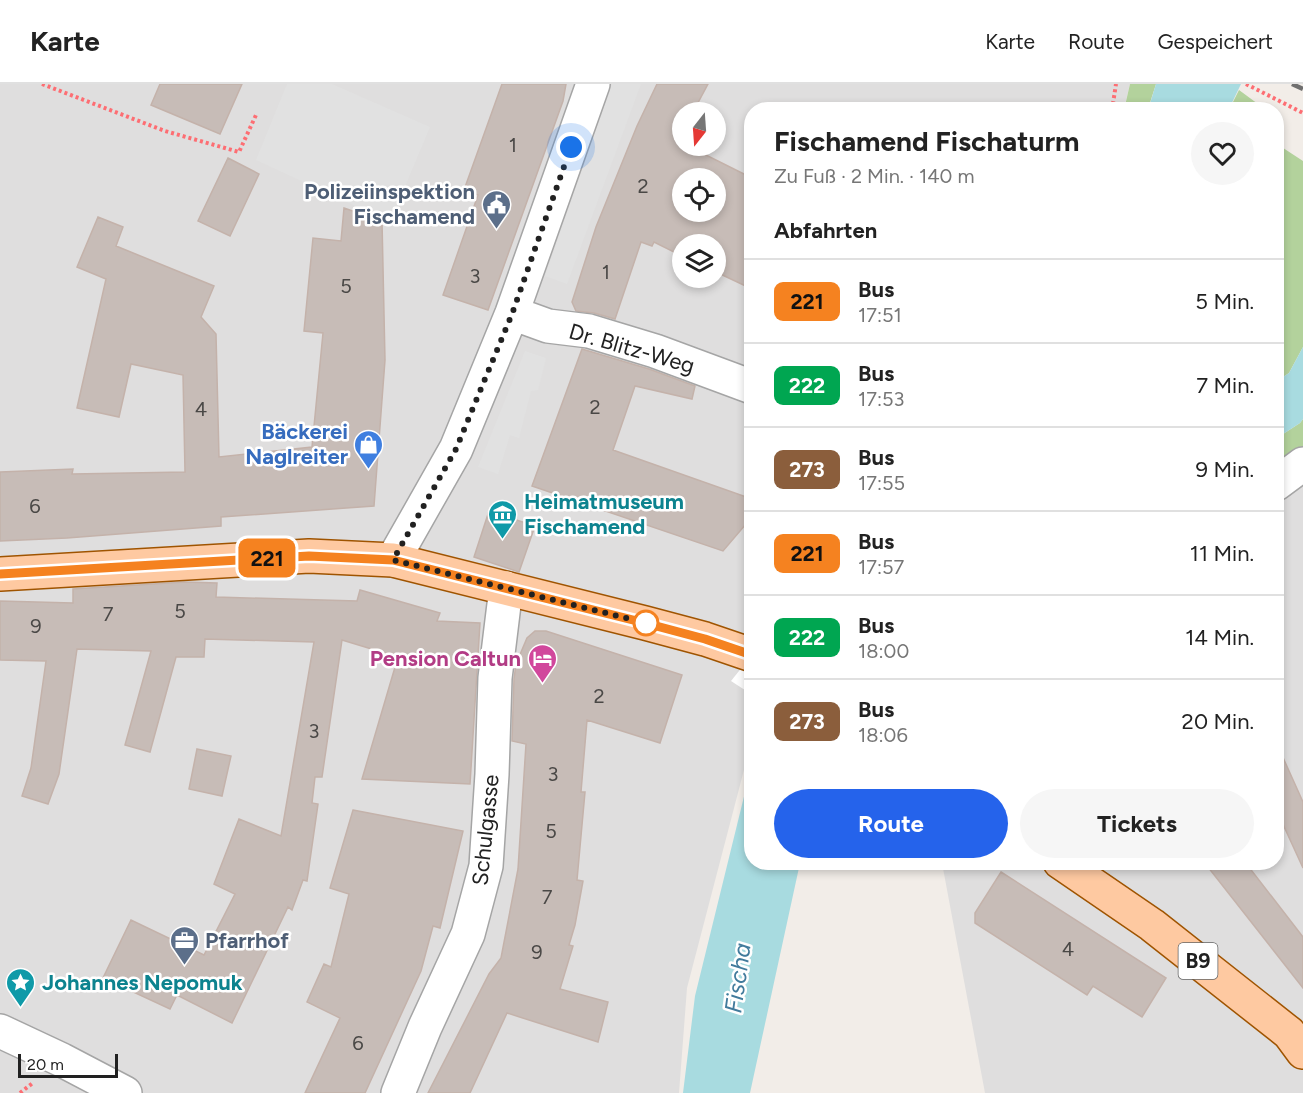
<!DOCTYPE html>
<html lang="de">
<head>
<meta charset="utf-8">
<style>
	body { margin:0; font-family:Figtree,sans-serif; background:#f6f6f6; color:#222; height:100vh; display:flex; flex-direction:column; font-size:22px; white-space:nowrap }
	* { box-sizing:border-box; margin:0 }
	p { font-size:20px; color:#767676 }
	.icon { flex:none; width:33px; height:33px; fill:none; stroke:currentColor; stroke-width:2; stroke-linecap:round; stroke-linejoin:round }
	.map { position:relative; flex:1; overflow:hidden }
	.sheet { position:absolute; left:744px; top:18px; width:540px; height:768px; display:flex; flex-direction:column; background:#fff; border-radius:24px; box-shadow:0 3px 9px #0003 }
	.sheet>* { flex:none }
	.badge { padding:0 12px; border-radius:9px; font-size:21px; line-height:39px }
	.needle { width:39px; rotate:197deg }
	.fabs { position:absolute; left:672px; top:18px; display:grid; gap:12px }
	.fabs a { display:grid; place-items:center; width:54px; height:54px; border-radius:50%; background:#fff; box-shadow:0 3px 9px #0003; font-size:30px }
	.scale { position:absolute; left:18px; bottom:15px; width:100px; box-sizing:border-box; padding-left:6px; border:3px solid #212121; border-top:0; font-size:16px; line-height:21px; white-space:nowrap; color:#212121; -webkit-text-stroke:4px #fff; paint-order:stroke }
	.you { position:absolute; width:30px; height:30px; margin:-15px; border:4px solid #fff; border-radius:50%; background:#1a73e8; box-shadow:0 0 0 9px #1a73e833 }
	.map>.badge { position:absolute; translate:-50% -50%; box-shadow:0 0 0 3px #fff }
	h2 { padding:0 30px; font-size:22px; line-height:54px }
	.round { display:grid; place-items:center; flex:none; width:63px; height:63px; border-radius:32px; background:#f6f6f6 }
	.headline { display:flex; align-items:center; justify-content:space-between; height:102px; padding:0 30px }
	h1 { font-size:28px; font-weight:700; line-height:45px }
	.cta { display:flex; gap:12px; margin-top:auto; padding:12px 30px }
	.cta a { flex:1; height:69px; border-radius:36px; background:#2563eb; color:#fff; font-size:24px; font-weight:700; line-height:69px; text-align:center }
	.cta a+a { background:#f6f6f6; color:#222 }
	ul { padding:0; list-style:none }
	li { display:flex; align-items:center; gap:18px; height:84px; padding:0 30px; border-top:2px solid #e0e0e0 }
	li div { flex:1 }
	li b { display:block; font-size:22px }
	li em { font-style:normal }
	li .badge { min-width:66px; font-weight:700; text-align:center }
	header { display:flex; align-items:center; gap:36px; box-sizing:border-box; height:84px; padding:0 30px; background:#fff; border-bottom:2px solid #e0e0e0 }
	header strong { font-size:28px }
	nav { display:flex; gap:33px; margin-inline-start:auto; font-size:21px }
	.map>svg:first-child { display:block }
</style>
</head>
<body>
<header>
<strong>Karte</strong>
<nav><a>Karte</a><a>Route</a><a>Gespeichert</a></nav>
</header>
<div class="map">
<svg width="1303" height="1009" viewBox="0 0 1303 1009">
	<rect width="100%" height="100%" fill="#f2ede8"/>
	<path fill="#dfdede" fill-rule="evenodd" d="M0,0H1130L1124,25L752,26L751,659L687,904L679,1009H0ZM682,28H716V62H682ZM682,94H716V128H682ZM682,160H716V194H682Z
		M1303,369V1009H985L942,779L1276,778L1277,385Z"/>
	<path fill="#b3d29c" d="M1130,0H1156L1148,25L1124,26Z
		M1239,6L1258,20V25L1229,26Z
		M1277,60L1303,77V263L1289,289L1277,297Z
		M1303,335V369L1277,385V354L1300,339Z"/>
	<path fill="#e1e1e1" d="M287,0H332L430,43L390,138L256,76Z
		M612,0H641L567,200L545,192Z
		M525,267L546,274L538,306L531,307L519,354L510,351L498,390L478,383Z"/>
	<path fill="#a8dbe0" d="M1156,0H1241L1229,25L1148,26Z
		M1303,263V335L1300,339L1277,354V297L1289,289Z
		M751,684L752,778L800,779L750,1009H683L695,912Z"/>
	<path fill="#fff" d="M751,572V610L731,597Z"/>
	<path fill="#c7bcb7" stroke="#c4b2aa" stroke-width="1.5" fill-rule="evenodd" d="M160,0H242L220,50L151,21Z
		M502,0H566L563,17L488,226L443,211L478,111L464,106Z
		M657,0H708L693,28H682V49L679,57L682,59V62H688L752,94V205L716,188V160H682V172L654,158L652,162L641,158L615,235L594,229L576,227L572,218L596,143L637,42ZM682,94H716V128H682Z
		M228,74L259,90L230,152L198,137Z
		M344,124L382,137L385,276L374,422L221,433V442L67,454L0,457V388L73,385L72,390L185,388L183,291L131,280L119,333L77,324L106,195L77,183L98,133L123,143L116,162L214,202L201,233L216,250L219,373L312,363L323,249L304,247L313,154L341,157Z
		M582,265L649,285L695,302L692,315L635,302L613,366L752,415V433L723,467L532,402Z
		M489,427L535,442L519,488L474,473Z
		M184,498L217,499L216,513L357,517L360,506L440,529L437,537L480,539L470,700L362,695L398,573L342,556L322,693H315L312,719L318,720L307,797L303,796L292,826L288,823L232,939L177,911L170,925L103,894L131,836L204,871L235,810L214,800L239,735L281,752L314,558L205,555L204,573H176L150,668L125,661L151,567L77,565L59,690L48,720L22,712L31,684L46,577L0,576V517L73,519V505Z
		M535,547H546L682,591L660,659L587,636L581,708H585L577,796L583,797L575,841L569,861L573,862L560,905L608,918L598,958L507,929L470,1009H428L489,890L501,874L518,785L526,660L512,657L514,595L516,580L527,554Z
		M1276,658L1303,718V784L1276,725Z
		M197,665L231,672L222,712L189,705Z
		M353,726L463,747L440,844L433,842L421,887L365,1009H305L340,934L307,918L324,880L331,883L349,810L330,804Z
		M1204,778H1245L1303,853V904Z
		M1001,788L1166,894L1142,933L1093,902L1087,911L975,839V829Z"/>
	<g fill="none" stroke-linecap="round" stroke-linejoin="round">
		<defs>
			<path id="minor" d="M512,229L548,242L589,247L655,267L752,303
				M1276,400L1303,380
				M393,476L456,365L512,229L593,0
				M0,947L62,976L125,1009
				M398,1009L425,943L468,850L486,782L492,690L495,594L506,504"/>
			<path id="major" d="M0,490L309,472L393,476L645,539L705,555L752,571
				M1060,778L1152,841L1289,949L1303,968"/>
		</defs>
		<use href="#minor" stroke="#a5a5a5" stroke-width="36"/>
		<use href="#major" stroke="#9f5400" stroke-width="36"/>
		<path stroke="#fd6e73" stroke-width="4" stroke-dasharray="3 3" stroke-linecap="butt" d="M42,0L165,47L239,68L256,31
			M1246,0L1303,29
			M1112,26L1116,0
			M20,1009L34,998"/>
		<use href="#minor" stroke="#fff" stroke-width="33"/>
		<use href="#major" stroke="#fec9a1" stroke-width="33"/>
		<path stroke="#6f6f6f" stroke-width="4.5" stroke-dasharray="12 12" stroke-linecap="butt" d="M1292,0L1303,5"/>
	</g>
	<g fill="none" stroke-linecap="round" stroke-linejoin="round">
		<defs>
			<path id="line" d="M0,490L309,472L393,476L645,539L705,555L752,571"/>
		</defs>
		<use href="#line" stroke="#fff" stroke-width="14"/>
		<use href="#line" stroke="#f58220" stroke-width="9"/>
		<path stroke="#212121" stroke-width="6" stroke-dasharray="0 10.8" d="M571,63L512,230L456,365L393,476L646,539"/>
	</g>
	<defs>
		<symbol id="civic-pin" viewBox="-11 -11 22 30"><path d="M0 17L-7.5 6A9.5 9.5 0 1 1 7.5 6Z" fill="#5c6f8a" stroke="#fff"/><path d="M-.6-6.5H3V-4.5H.6V-3L4-1V1h2V6H-6V1h2V-1L-.6-3ZM-1.2 2.5V6h2.4V2.5Z" fill="#fff"/></symbol>
		<symbol id="shop-pin" viewBox="-11 -11 22 30"><path d="M0 17L-7.5 6A9.5 9.5 0 1 1 7.5 6Z" fill="#3f7fe0" stroke="#fff"/><path d="M-5-2.5h2.3a2.7 3.5 0 0 1 5.4 0H5L5.5 6h-11ZM-1.5-2.5h3a1.5 2.3 0 0 0-3 0Z" fill="#fff"/></symbol>
		<symbol id="museum-pin" viewBox="-11 -11 22 30"><path d="M0 17L-7.5 6A9.5 9.5 0 1 1 7.5 6Z" fill="#0f9aa8" stroke="#fff"/><path d="M0-6L6-3V-2H-6V-3ZM-5-1h2V3h-2ZM-1-1h2V3h-2ZM3-1h2V3H3ZM-6 4H6V6H-6Z" fill="#fff"/></symbol>
		<symbol id="hotel-pin" viewBox="-11 -11 22 30"><path d="M0 17L-7.5 6A9.5 9.5 0 1 1 7.5 6Z" fill="#d1479c" stroke="#fff"/><path d="M-6-4.5h1.5V1H6V5H4.5V3h-9V5H-6ZM-4 0a1.8 1.8 0 1 1 3.6 0ZM.5 0V-2.5h3Q6-2.5 6 0Z" fill="#fff"/></symbol>
		<symbol id="office-pin" viewBox="-11 -11 22 30"><path d="M0 17L-7.5 6A9.5 9.5 0 1 1 7.5 6Z" fill="#5c6f8a" stroke="#fff"/><path d="M-6-3h4V-5.5h4V-3h4V5H-6ZM-1-4.5V-3h2v-1.5ZM-6 0V1H6V0Z" fill="#fff"/></symbol>
		<symbol id="sight-pin" viewBox="-11 -11 22 30"><path d="M0 17L-7.5 6A9.5 9.5 0 1 1 7.5 6Z" fill="#0f9aa8" stroke="#fff"/><path d="M0-6L1.8-2.2L6-1.7L2.9 1.2L3.7 5.4L0 3.3L-3.7 5.4L-2.9 1.2L-6-1.7L-1.8-2.2Z" fill="#fff"/></symbol>
	</defs>
	<g fill-rule="evenodd">
		<use href="#civic-pin" x="480" y="104" width="33" height="45"/>
		<use href="#shop-pin" x="352" y="344" width="33" height="45"/>
		<use href="#museum-pin" x="486" y="414" width="33" height="45"/>
		<use href="#hotel-pin" x="526" y="558" width="33" height="45"/>
		<use href="#office-pin" x="168" y="840" width="33" height="45"/>
		<use href="#sight-pin" x="4" y="882" width="33" height="45"/>
	</g>
	<circle fill="#fff" stroke="#f58220" stroke-width="3" cx="646" cy="539" r="12"/>
	<g text-anchor="middle" stroke-width="5" stroke-linejoin="round" paint-order="stroke">
		<g font-size="20" fill="#4a4846">
			<text x="513" y="68">1</text>
			<text x="643" y="109">2</text>
			<text x="606" y="195">1</text>
			<text x="475" y="199">3</text>
			<text x="346" y="209">5</text>
			<text x="595" y="330">2</text>
			<text x="201" y="332">4</text>
			<text x="35" y="429">6</text>
			<text x="180" y="534">5</text>
			<text x="108" y="537">7</text>
			<text x="36" y="549">9</text>
			<text x="599" y="619">2</text>
			<text x="314" y="654">3</text>
			<text x="553" y="697">3</text>
			<text x="551" y="754">5</text>
			<text x="547" y="820">7</text>
			<text x="1068" y="872">4</text>
			<text x="537" y="875">9</text>
			<text x="358" y="966">6</text>
		</g>
		<rect fill="#fff" stroke="#646464" stroke-width="1.5" x="1178.5" y="859" width="39" height="36" rx="4.5"/>
		<g font-size="21" font-weight="bold" fill="#212121">
			<text x="1198" y="884">B9</text>
		</g>
		<g font-size="22" font-weight="bold" fill="#4e5e75" stroke="#fff" text-anchor="end">
			<text x="475" y="115">Polizeiinspektion<tspan x="475" dy="25">Fischamend</tspan></text>
			<text x="205" y="864" text-anchor="start">Pfarrhof</text>
		</g>
		<g font-size="22" fill="#212121" stroke="#fff">
			<text transform="translate(632 264) rotate(16)" y="8">Dr. Blitz-Weg</text>
			<text transform="translate(485 746) rotate(-84)" y="8">Schulgasse</text>
		</g>
		<g font-size="22" font-weight="bold" fill="#366cbe" stroke="#fff" text-anchor="end">
			<text x="348" y="355">Bäckerei<tspan x="348" dy="25">Naglreiter</tspan></text>
		</g>
		<g font-size="22" font-weight="bold" fill="#0d838f" stroke="#fff" text-anchor="start">
			<text x="524" y="425">Heimatmuseum<tspan x="524" dy="25">Fischamend</tspan></text>
			<text x="42" y="906">Johannes Nepomuk</text>
		</g>
		<g font-size="22" font-weight="bold" fill="#b23c85" stroke="#fff" text-anchor="end">
			<text x="521" y="582">Pension Caltun</text>
		</g>
		<g font-size="24" font-style="italic" fill="#417b9c" stroke="#fff">
			<text transform="translate(738 894) rotate(-82)" y="8">Fischa</text>
		</g>
	</g>
</svg>
<div class="fabs">
<a><svg class="needle" viewBox="-14 -14 28 28"><path d="M0-13l5 13h-10z" fill="#e53935"/><path d="M0 13l5-13h-10z" fill="#767676"/></svg></a>
<a><svg class="icon" aria-label="locate" viewBox="0 0 24 24"><circle cx="12" cy="12" r="6"/><path d="M12 2v4M12 18v4M2 12h4M18 12h4"/></svg></a>
<a><svg class="icon" aria-label="layers" viewBox="0 0 24 24"><path d="M12 4l9 5-9 5-9-5zM3 14l9 5 9-5"/></svg></a>
</div>
<div class="scale">20 m</div>
<div class="you" style="left:571px;top:63px"></div>
<b class="badge" style="left:267px;top:474px;background:#f58220;color:#111">221</b>
<section class="sheet">
<div class="headline"><div><h1>Fischamend Fischaturm</h1><p>Zu Fuß · 2 Min. · 140 m</p></div><a class="round"><svg class="icon" aria-label="heart" viewBox="0 0 24 24"><path d="M12 20l-8-8c-3-5 5-10 8-4 3-6 11-1 8 4z"/></svg></a></div>
<h2>Abfahrten</h2>
<ul>
<li><span class="badge" style="background:#f58220;color:#111">221</span><div><b>Bus</b><p>17:51</p></div><em>5 Min.</em></li>
<li><span class="badge" style="background:#00a651;color:#fff">222</span><div><b>Bus</b><p>17:53</p></div><em>7 Min.</em></li>
<li><span class="badge" style="background:#8b5e3c;color:#fff">273</span><div><b>Bus</b><p>17:55</p></div><em>9 Min.</em></li>
<li><span class="badge" style="background:#f58220;color:#111">221</span><div><b>Bus</b><p>17:57</p></div><em>11 Min.</em></li>
<li><span class="badge" style="background:#00a651;color:#fff">222</span><div><b>Bus</b><p>18:00</p></div><em>14 Min.</em></li>
<li><span class="badge" style="background:#8b5e3c;color:#fff">273</span><div><b>Bus</b><p>18:06</p></div><em>20 Min.</em></li>
</ul>
<div class="cta"><a>Route</a><a>Tickets</a></div>
</section>
</div>
</body>
</html>
